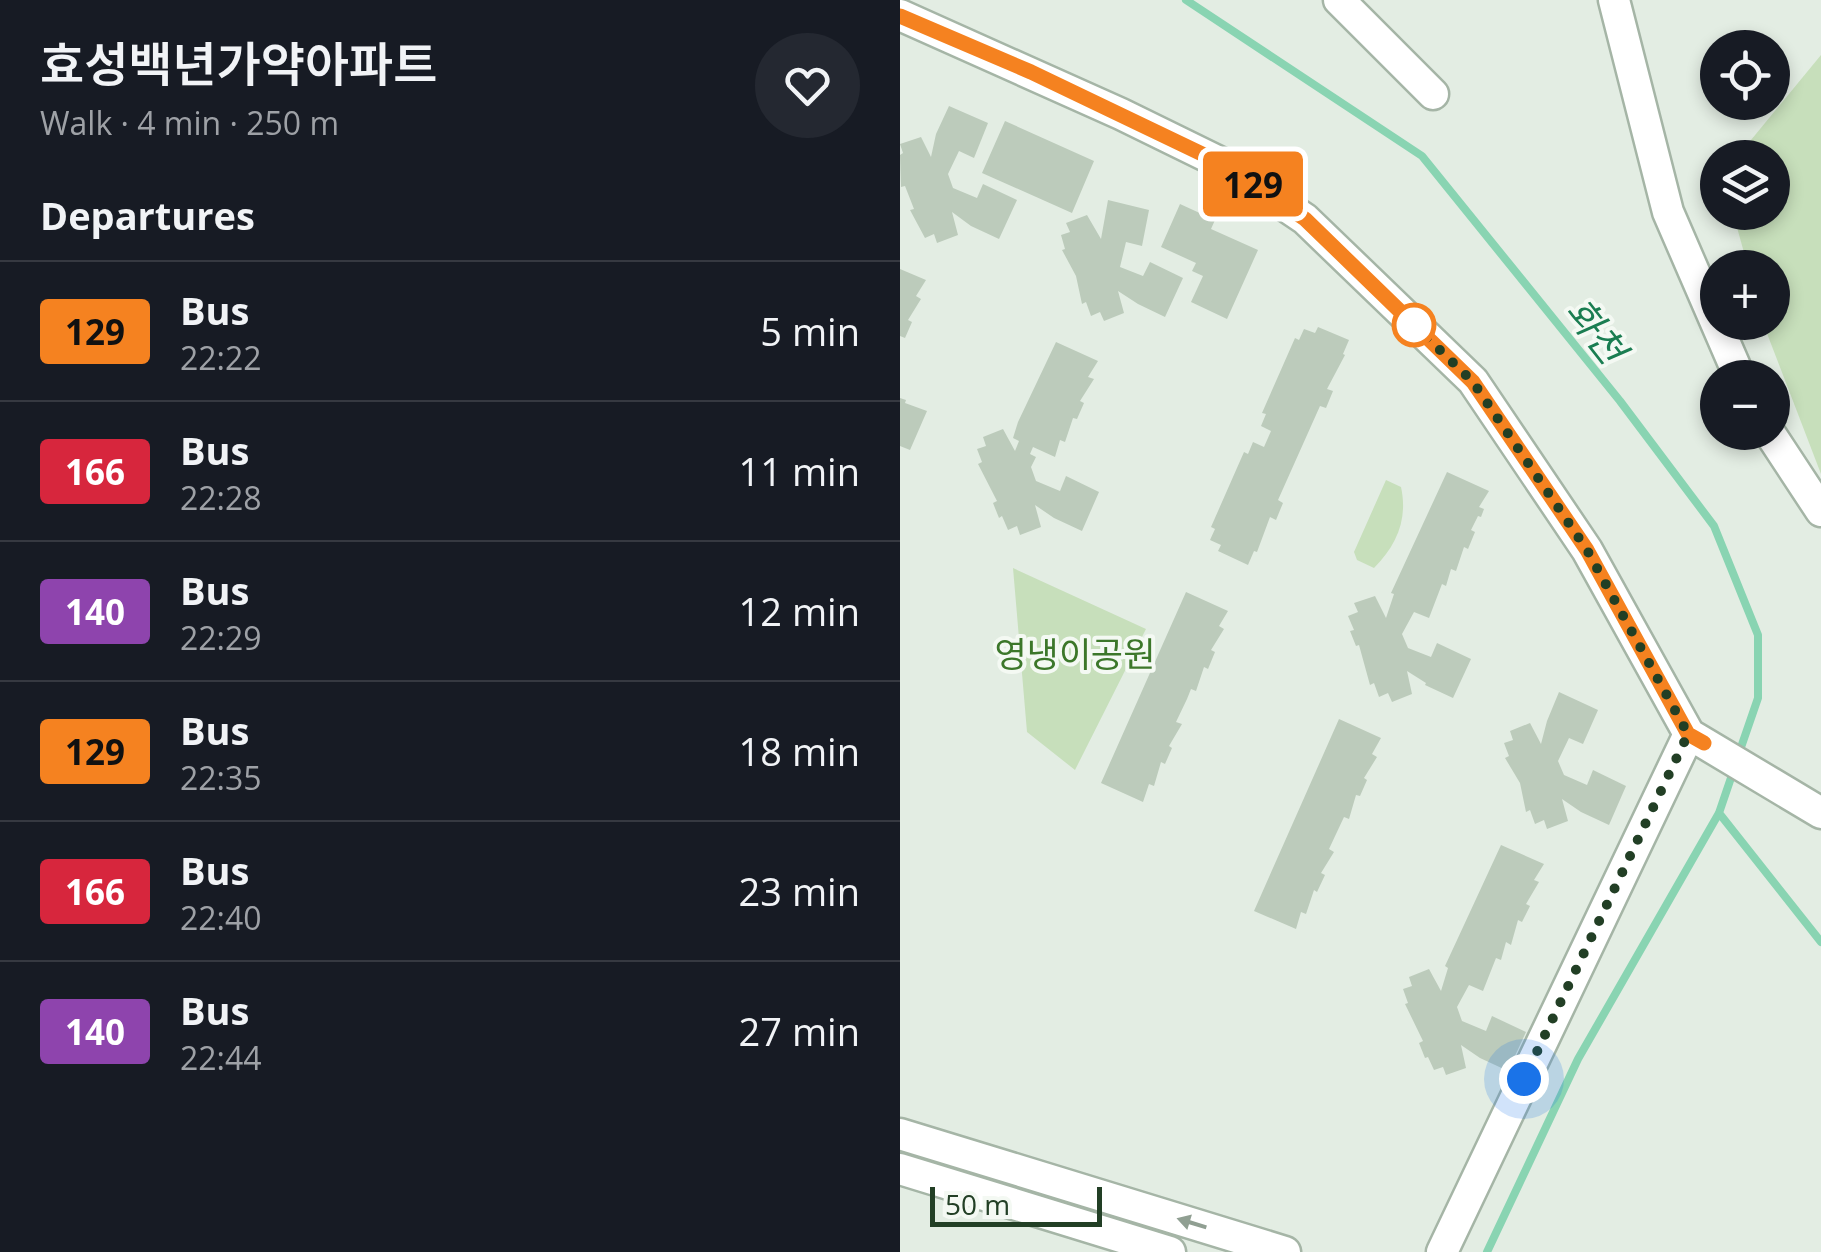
<!DOCTYPE html>
<html lang="en">
<head>
<meta charset="utf-8">
<style>
	body { margin:0; font-family:"Open Sans","Noto Sans KR",sans-serif; background:#242831; color:#f1f3f6; height:100vh; display:flex; flex-direction:column; font-size:38px; white-space:nowrap }
	* { box-sizing:border-box; margin:0 }
	p { font-size:32px; color:#9ea1a6 }
	.icon { flex:none; width:55px; height:55px; fill:none; stroke:currentColor; stroke-width:2; stroke-linecap:round; stroke-linejoin:round }
	.map { position:relative; flex:1; overflow:hidden }
	.details { display:flex; flex-direction:column; background:#171b24; width:900px }
	.details>* { flex:none }
	.badge { padding:0 20px; border-radius:8px; font-size:35px; line-height:65px }
	.buttons { position:absolute; left:800px; top:30px; display:grid; gap:20px }
	.buttons a { display:grid; place-items:center; width:90px; height:90px; border-radius:50%; background:#171b24; box-shadow:0 5px 15px #0003; font-size:50px }
	.scale { position:absolute; left:30px; bottom:25px; width:172px; box-sizing:border-box; padding-left:10px; border:5px solid #223f25; border-top:0; font-size:28px; line-height:35px; white-space:nowrap; color:#223f25; -webkit-text-stroke:8px #f4f9f3; paint-order:stroke }
	.you { position:absolute; width:50px; height:50px; margin:-25px; border:8px solid #fff; border-radius:50%; background:#1a73e8; box-shadow:0 0 0 15px #1a73e833 }
	.map>.badge { position:absolute; translate:-50% -50%; box-shadow:0 0 0 5px #fff }
	h2 { padding:0 40px; font-size:38px; line-height:90px }
	.round { display:grid; place-items:center; flex:none; width:105px; height:105px; border-radius:52px; background:#242831 }
	.overview { display:flex; align-items:center; justify-content:space-between; height:170px; padding:0 40px }
	h1 { font-size:48px; font-weight:600; line-height:75px }
	ul { padding:0; list-style:none }
	li { display:flex; align-items:center; gap:30px; height:140px; padding:0 40px; border-top:2px solid #363941 }
	li div { flex:1 }
	li b { display:block; font-size:38px }
	li em { font-style:normal }
	li .badge { min-width:110px; font-weight:700; text-align:center }
	main { display:flex; flex:1; min-height:0 }
	.map>svg:first-child { display:block }
</style>
</head>
<body>
<main>
<section class="details">
<div class="overview"><div><h1>효성백년가약아파트</h1><p>Walk · 4 min · 250 m</p></div><a class="round"><svg class="icon" aria-label="heart" viewBox="0 0 24 24"><path d="M12 20l-8-8c-3-5 5-10 8-4 3-6 11-1 8 4z"/></svg></a></div>
<h2>Departures</h2>
<ul>
<li><span class="badge" style="background:#f58220;color:#111">129</span><div><b>Bus</b><p>22:22</p></div><em>5 min</em></li>
<li><span class="badge" style="background:#d7263d;color:#fff">166</span><div><b>Bus</b><p>22:28</p></div><em>11 min</em></li>
<li><span class="badge" style="background:#8e44ad;color:#fff">140</span><div><b>Bus</b><p>22:29</p></div><em>12 min</em></li>
<li><span class="badge" style="background:#f58220;color:#111">129</span><div><b>Bus</b><p>22:35</p></div><em>18 min</em></li>
<li><span class="badge" style="background:#d7263d;color:#fff">166</span><div><b>Bus</b><p>22:40</p></div><em>23 min</em></li>
<li><span class="badge" style="background:#8e44ad;color:#fff">140</span><div><b>Bus</b><p>22:44</p></div><em>27 min</em></li>
</ul>
</section>
<div class="map">
<svg width="921" height="1252" viewBox="0 0 921 1252">
	<rect width="100%" height="100%" fill="#e3ede3"/>
	<path fill="#c7dfbb" d="M921,55V474L863,323L872,322V268L848,267L833,213L872,212V158L837,157Z
		M486,480L501,487C508,519 497,545 474,568L457,560L454,552Z
		M113,568L246,629L175,770L127,732Z"/>
	<g fill="none" stroke-linecap="round" stroke-linejoin="round">
		<path stroke="#89d4b2" stroke-width="8" d="M286,0L522,156L720,401L814,526L858,635V698L838,756
			M819,813L921,942
			M587,1252L678,1059L819,813L834,769"/>
	</g>
	<path fill="#bccbbb" d="M49,106L88,123L74,158L59,151L48,174L53,188L77,198L83,184L117,200L99,239L71,226L52,212L58,235L37,243L34,234L25,238L10,210L14,209L5,186L1,187L0,155L3,153L0,144L21,137L31,157L36,134Z
		M105,121L194,161L172,213L82,173Z
		M208,200L249,210L242,246L226,242L220,267L243,276L250,262L283,278L265,317L238,304L218,291L224,313L204,321L200,312L191,316L186,302L182,304L176,276L162,250L165,249L161,235L170,232L166,223L187,215L201,239Z
		M280,204L315,220L311,229L358,250L327,319L291,302L303,276L292,271L296,263L261,247Z
		M0,269L26,280L16,296L21,299L8,320L12,322L5,338L0,336Z
		M418,327L449,340L443,354L445,355L427,389L433,391L426,408L420,406L378,500L383,503L376,520L370,517L357,552L354,551L348,565L318,551L321,545L310,540L315,529L311,527L344,452L348,454L353,442L364,447L371,431L361,426L366,414L362,413L395,338L399,340L404,329L415,333Z
		M156,342L198,361L188,377L194,379L180,401L184,403L177,419L173,418L165,442L160,440L155,457L133,447L130,454L136,457L131,467L136,481L160,491L166,476L199,492L182,531L154,518L135,505L141,527L120,535L117,526L108,530L102,516L99,518L93,503L97,501L78,464L82,462L77,449L86,446L83,437L103,429L115,451L119,441L113,438L118,422Z
		M0,398L6,400L5,403L27,411L10,450L0,446Z
		M547,472L589,491L579,507L584,509L581,517L578,516L571,530L575,532L568,549L564,547L556,571L551,569L546,586L542,584L529,618L514,612L502,634L508,648L531,657L537,643L571,659L553,698L525,685L526,683L507,671L512,694L492,702L488,693L479,697L474,683L470,685L459,645L456,646L450,631L454,630L448,616L458,612L454,603L475,596L486,618L494,594L491,593Z
		M286,592L328,611L319,626L324,629L311,650L315,652L308,669L304,667L296,691L291,689L287,699L276,722L282,724L269,746L272,748L265,764L261,762L254,786L249,784L243,802L201,783Z
		M659,692L698,710L683,744L669,738L658,761L664,775L687,785L693,770L726,786L709,825L681,812L662,799L668,821L647,829L644,820L635,824L630,810L626,812L620,783L605,758L609,756L604,743L613,740L610,731L630,723L641,744L647,721Z
		M439,719L481,738L472,754L477,757L464,778L467,780L460,796L456,795L449,819L444,817L429,849L434,852L421,873L425,875L417,892L414,890L406,914L401,912L396,929L354,911Z
		M601,845L644,864L634,880L639,882L626,904L630,906L622,922L618,920L611,945L606,942L601,960L596,958L583,991L569,985L557,1007L562,1021L586,1031L592,1016L626,1032L608,1071L580,1058L561,1045L566,1068L546,1075L543,1067L534,1070L528,1057L525,1058L519,1043L523,1041L505,1004L508,1003L503,989L512,986L509,977L529,969L541,991L548,968L545,966Z"/>
	<g fill="none" stroke-linecap="round" stroke-linejoin="round">
		<defs>
			<path id="minor" d="M439,0L533,94
				M714,0L768,212L840,378
				M0,15L221,114L323,164L405,219L573,381L687,550L789,734L921,813
				M869,432L921,511
				M0,1134L385,1252
				M0,1169L270,1252
				M542,1252L789,734"/>
		</defs>
		<use href="#minor" stroke="#a5b5a6" stroke-width="35"/>
		<use href="#minor" stroke="#fff" stroke-width="30"/>
	</g>
	<defs><path id="oneway-solid" d="M-6-.8H1V-3.2L6.5 0L1 3.2V.8H-6Z" transform="scale(2.5)"/></defs>
	<use fill="#909f92" href="#oneway-solid" transform="translate(292 1223) rotate(-163)"/>
	<g fill="none" stroke-linecap="round" stroke-linejoin="round">
		<defs>
			<path id="line" d="M0,16L131,72L323,164L405,219L573,382L687,550L788,734L804,743"/>
		</defs>
		<use href="#line" stroke="#fff" stroke-width="22"/>
		<use href="#line" stroke="#f58220" stroke-width="15"/>
		<path stroke="#223f25" stroke-width="10" stroke-dasharray="0 18" d="M514,325L573,382L687,550L788,734L624,1079"/>
	</g>
	<circle fill="#fff" stroke="#f58220" stroke-width="5" cx="514" cy="325" r="20"/>
	<g text-anchor="middle" stroke-width="8" stroke-linejoin="round" paint-order="stroke">
		<g font-size="35" fill="#3c772a" stroke="#f4f9f3">
			<text x="175" y="667">영냉이공원</text>
		</g>
		<g font-size="38" font-style="italic" fill="#1a7d51" stroke="#f4f9f3">
			<text transform="translate(695 331) rotate(52)" y="13">화천</text>
		</g>
	</g>
</svg>
<div class="buttons">
<a><svg class="icon" aria-label="locate" viewBox="0 0 24 24"><circle cx="12" cy="12" r="6"/><path d="M12 2v4M12 18v4M2 12h4M18 12h4"/></svg></a>
<a><svg class="icon" aria-label="layers" viewBox="0 0 24 24"><path d="M12 4l9 5-9 5-9-5zM3 14l9 5 9-5"/></svg></a>
<a>+</a>
<a>−</a>
</div>
<div class="scale">50 m</div>
<div class="you" style="left:624px;top:1079px"></div>
<b class="badge" style="left:353px;top:184px;background:#f58220;color:#111">129</b>
</div>
</main>
</body>
</html>
